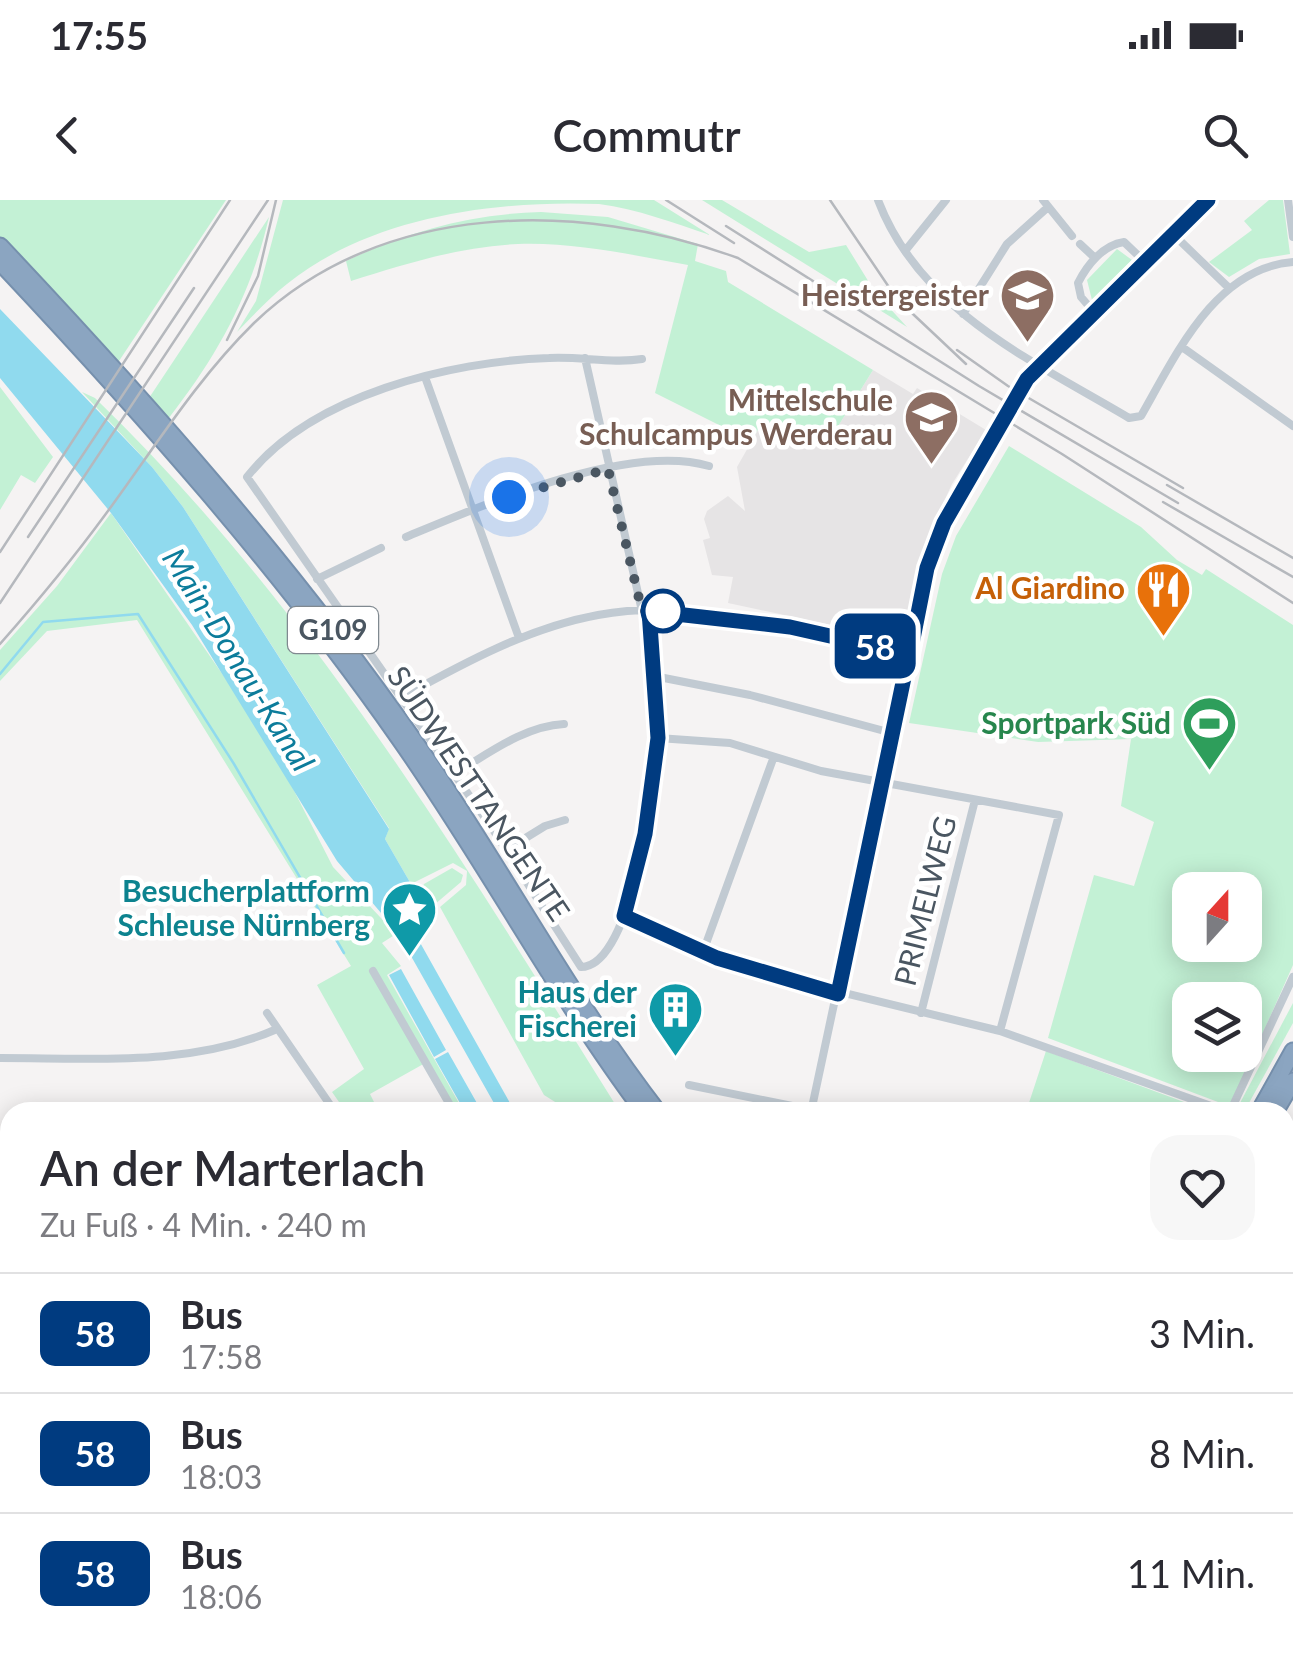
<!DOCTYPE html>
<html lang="de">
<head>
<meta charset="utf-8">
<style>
	body { margin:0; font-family:Lato,sans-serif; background:#f7f7f7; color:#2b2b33; height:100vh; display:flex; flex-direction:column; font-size:38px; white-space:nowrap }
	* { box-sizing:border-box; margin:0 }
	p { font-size:32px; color:#7c7c81 }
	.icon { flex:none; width:55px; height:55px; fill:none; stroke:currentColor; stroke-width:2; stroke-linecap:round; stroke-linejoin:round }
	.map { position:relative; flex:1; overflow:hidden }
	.side { position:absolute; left:0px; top:902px; width:1295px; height:552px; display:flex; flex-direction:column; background:#fff; border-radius:30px 30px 0 0; box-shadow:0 5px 25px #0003 }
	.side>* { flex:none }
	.badge { padding:0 20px; border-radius:15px; font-size:35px; line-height:65px }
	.needle { width:65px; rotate:21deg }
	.fabs { position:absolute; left:1172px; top:672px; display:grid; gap:20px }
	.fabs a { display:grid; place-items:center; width:90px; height:90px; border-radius:20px; background:#fff; box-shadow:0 5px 25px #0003; font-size:50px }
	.you { position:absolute; width:50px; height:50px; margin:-25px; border:8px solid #fff; border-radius:50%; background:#1a73e8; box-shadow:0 0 0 15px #1a73e833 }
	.map>.badge { position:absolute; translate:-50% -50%; box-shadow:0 0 0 5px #fff }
	.round { display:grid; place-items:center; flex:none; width:105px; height:105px; border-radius:30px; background:#f7f7f7 }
	.summary { display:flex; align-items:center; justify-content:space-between; height:170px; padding:0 40px }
	h1 { font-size:48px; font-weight:600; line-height:75px }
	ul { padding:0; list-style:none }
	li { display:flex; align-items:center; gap:30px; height:120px; padding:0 40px; border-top:2px solid #e1e1e2 }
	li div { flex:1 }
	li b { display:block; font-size:38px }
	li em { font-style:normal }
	li .badge { min-width:110px; font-weight:700; text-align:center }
	.status { display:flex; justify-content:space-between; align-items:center; height:70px; padding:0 50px; background:#fff; direction:ltr }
	.status svg { height:28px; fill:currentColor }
	header { display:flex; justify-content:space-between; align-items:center; height:130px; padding:0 40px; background:#fff; font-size:45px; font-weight:600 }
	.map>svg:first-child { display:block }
</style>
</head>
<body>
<div class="status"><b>17:55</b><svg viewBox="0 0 49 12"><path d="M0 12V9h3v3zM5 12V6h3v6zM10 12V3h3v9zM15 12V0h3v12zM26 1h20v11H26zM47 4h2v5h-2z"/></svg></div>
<header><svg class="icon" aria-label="back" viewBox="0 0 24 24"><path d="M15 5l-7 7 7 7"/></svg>Commutr<svg class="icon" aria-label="search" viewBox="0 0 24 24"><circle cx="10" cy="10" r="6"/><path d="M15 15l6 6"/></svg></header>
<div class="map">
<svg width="1293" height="1454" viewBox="0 0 1293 1454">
	<rect width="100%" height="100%" fill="#f5f3f3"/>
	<path fill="#e6e4e5" d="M873,170L913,194L917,188L986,230L952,284L930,332L903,433L897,439L728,403L733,377L712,375L703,340L710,338L704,319L707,311L728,296L745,311L737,267L762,223L805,240L832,236Z"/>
	<path fill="#c3f1d5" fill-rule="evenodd" d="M0,0H226L117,164L0,40Z
		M283,0H654L710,35C674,23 637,9 599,4C494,0 370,17 287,84C269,98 253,116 237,132L256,101Z
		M702,0H722L809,52L846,45L875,92L907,127Z
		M1269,0H1283L1290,54L1259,59L1229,77L1209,62L1252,30L1244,21Z
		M541,12L608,17L698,44L695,61L726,71L728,82L873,170L832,236L805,240L762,223L751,241L655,193L688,65C632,55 575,42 518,44C462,46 405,64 351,81L346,61C409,31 470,14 541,12Z
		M269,17C251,95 217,157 168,219L149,198Z
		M1117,49L1132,60L1092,100L1087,80Z
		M0,187L53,257L35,283L21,275L0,310Z
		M82,192L95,198C309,404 464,663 620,912H571L544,895L440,707L466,685L467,671L453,663L411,684L385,639L389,628L183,307L152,267Z
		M1009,246L1141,327L1177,360L1202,375L1206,369L1293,425V765L1232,903L1226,905L1048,838L1094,675L1134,686L1154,622L1121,606L1131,539L1038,542L909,523L942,374L956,336ZM1190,690H1245V745H1190ZM1190,800H1245V855H1190Z
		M111,313L243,504L286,575L333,667L396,734L382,743L401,766L387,775L464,912H456L427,862L370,894L379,912H346L332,892L364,869L317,785L351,766L137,420L47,431L0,481V450L57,386Z
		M452,668L463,675L461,682L434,705L424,701L420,692L424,684Z
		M1293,803V823L1244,912L1240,903Z
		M1046,851L1211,912H1026Z
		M1285,946L1293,948V1454H1146V1445H1285Z
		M0,1442L288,1450L461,1445C308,1454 154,1448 0,1447Z"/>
	<path fill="#90daee" d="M0,109L152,267L183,307L389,629L385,639L411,684L400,691L413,730L515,912H499L398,733L337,661L192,425L111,313L0,178Z
		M401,769L446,850L434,857L389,775Z
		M448,852L482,912H465L435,859Z
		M756,1445H882L886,1454H760Z"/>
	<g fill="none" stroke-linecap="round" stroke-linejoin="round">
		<path stroke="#90daee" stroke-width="2.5" d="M0,474L43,422L138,414L234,564L344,753
			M615,1454L653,1445"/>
		<path stroke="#caccce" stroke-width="8" stroke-dasharray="8 4" stroke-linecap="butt" d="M1001,222L1027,179"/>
		<defs>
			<path id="highway" d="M0,46C149,204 293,367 417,545C501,666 569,797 658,912
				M0,62C142,213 280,368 399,538C485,660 555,793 644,912
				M1259,912L1293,851
				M1275,912L1293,881
				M0,1427H10
				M194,1445L231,1454
				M903,1445L908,1454
				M932,1445H963
				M1015,1445L1017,1454
				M1047,1445L1050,1454
				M1061,1445L1064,1454
				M1097,1445L1100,1454
				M1141,1445V1454
				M0,1451L111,1454
				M441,1454L504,1445
				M1112,1454L1113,1445"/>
		</defs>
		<use href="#highway" stroke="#7690ad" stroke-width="19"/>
		<path stroke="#c1cad2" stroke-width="8" d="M878,0C920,111 1033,161 1129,218L1141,216C1176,155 1215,68 1293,62
			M1043,0L1072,36
			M1288,0L1293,37
			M1173,34L1229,88
			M1080,44L1095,58
			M905,51L946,0
			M1093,111L1081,97L1078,83C1087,65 1103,45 1124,42L1144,61
			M963,114L1007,44L1047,8
			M1182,147L1293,226
			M585,158L642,411
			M642,159C612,164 580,156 549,158C451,161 311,195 247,277L494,631L581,767C633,767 657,577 658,535C659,494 651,452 649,411
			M425,177L519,438
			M1027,179L1208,0
			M406,337C483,305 628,242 709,266
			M317,379L381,348
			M654,476L750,495L892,533
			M400,498C462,464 527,428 598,415C699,396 812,432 910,454
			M658,538L730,543L821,571L1059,615L1000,831
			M454,574C488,554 524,526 564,524
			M506,650L545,626L565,620
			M624,717L754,771L1000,831L1228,912
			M703,752L773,559
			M373,771L454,912
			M267,813L335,912
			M921,813L975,600
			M0,858C93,858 190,867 277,829
			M689,885L812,910
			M811,912L927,368L955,299L1001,222
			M1230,912L1293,777
			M1285,933L1293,935
			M0,1237H10
			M740,1445L744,1454"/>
		<use href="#highway" stroke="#8ba5c1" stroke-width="15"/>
		<path stroke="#b5b8bd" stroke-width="2.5" d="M666,0L734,43
			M830,0L897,99L966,164
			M726,26L979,186L1178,303
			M227,140L258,76L276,0
			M957,150L1008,186L1183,288
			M1167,285L1293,358
			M1163,302L1293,377
			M28,337L194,88
			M0,352L230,0
			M0,403L268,0
			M0,444C37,402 72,360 105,315C153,250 196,180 254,123C382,0 580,0 738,58L1062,254L1293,403"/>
	</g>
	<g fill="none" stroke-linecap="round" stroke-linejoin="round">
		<defs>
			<path id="line" d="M906,468L838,794L717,758L624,716L645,634L658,538L649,411L790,427L910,454L927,368L944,323L1027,179L1208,0"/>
		</defs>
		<use href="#line" stroke="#fff" stroke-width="22"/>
		<use href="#line" stroke="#003b80" stroke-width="15"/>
		<path stroke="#4a5661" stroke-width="10" stroke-dasharray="0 18" d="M509,297L608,269L642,411H663"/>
	</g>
	<defs>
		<symbol id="school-pin" viewBox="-11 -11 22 30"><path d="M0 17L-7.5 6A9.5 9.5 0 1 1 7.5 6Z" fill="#8d6e63" stroke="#fff"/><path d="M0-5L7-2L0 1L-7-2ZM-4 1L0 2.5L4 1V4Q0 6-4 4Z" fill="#fff"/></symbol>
		<symbol id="restaurant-pin" viewBox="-11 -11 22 30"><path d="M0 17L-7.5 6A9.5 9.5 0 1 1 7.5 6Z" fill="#e8710a" stroke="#fff"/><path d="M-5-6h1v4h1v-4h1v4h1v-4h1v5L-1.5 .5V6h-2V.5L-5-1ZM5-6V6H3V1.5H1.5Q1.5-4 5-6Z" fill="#fff"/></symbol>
		<symbol id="stadium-pin" viewBox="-11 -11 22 30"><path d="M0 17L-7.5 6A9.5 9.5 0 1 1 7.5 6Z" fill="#2e9e5b" stroke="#fff"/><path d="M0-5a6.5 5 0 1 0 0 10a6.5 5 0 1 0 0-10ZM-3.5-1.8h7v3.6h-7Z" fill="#fff"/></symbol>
		<symbol id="sight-pin" viewBox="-11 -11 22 30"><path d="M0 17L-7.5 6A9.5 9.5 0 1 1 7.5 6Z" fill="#0f9aa8" stroke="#fff"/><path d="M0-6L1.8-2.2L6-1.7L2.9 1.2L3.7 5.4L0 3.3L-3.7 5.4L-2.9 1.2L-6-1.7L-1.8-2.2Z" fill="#fff"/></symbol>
		<symbol id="building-pin" viewBox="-11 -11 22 30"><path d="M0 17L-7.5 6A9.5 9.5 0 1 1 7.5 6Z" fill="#0f9aa8" stroke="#fff"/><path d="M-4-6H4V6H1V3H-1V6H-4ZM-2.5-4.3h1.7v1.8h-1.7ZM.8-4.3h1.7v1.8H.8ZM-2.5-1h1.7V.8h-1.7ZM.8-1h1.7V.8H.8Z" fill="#fff"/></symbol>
	</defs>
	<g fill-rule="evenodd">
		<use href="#school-pin" x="996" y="64" width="63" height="86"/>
		<use href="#school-pin" x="900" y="186" width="63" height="86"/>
		<use href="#restaurant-pin" x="1132" y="358" width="63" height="86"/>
		<use href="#stadium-pin" x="1178" y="492" width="63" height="86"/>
		<use href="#sight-pin" x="378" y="678" width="63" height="86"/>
		<use href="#building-pin" x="644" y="778" width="63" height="86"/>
	</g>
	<circle fill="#fff" stroke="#003b80" stroke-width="5" cx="663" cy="411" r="20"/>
	<g text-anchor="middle" stroke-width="9" stroke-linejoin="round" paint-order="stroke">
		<rect fill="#fff" stroke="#808990" stroke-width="2.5" x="288" y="407" width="90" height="46" rx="8"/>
		<g font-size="28" font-weight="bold" fill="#4a5661">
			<text x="333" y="440">G109</text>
		</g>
		<g font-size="30" font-weight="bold" fill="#785e54" stroke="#fff" text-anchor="end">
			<text x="989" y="106">Heistergeister</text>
			<text x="893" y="211">Mittelschule<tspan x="893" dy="34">Schulcampus Werderau</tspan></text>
		</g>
		<g font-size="30" font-weight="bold" fill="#c56008" stroke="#fff" text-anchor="end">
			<text x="1125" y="399">Al Giardino</text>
		</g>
		<g font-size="30" font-weight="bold" fill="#27864d" stroke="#fff" text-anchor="end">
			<text x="1171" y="534">Sportpark Süd</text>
		</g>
		<g font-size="30" fill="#4a5661" stroke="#fff">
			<text transform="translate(478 594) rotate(56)" y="10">SÜDWESTTANGENTE</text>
			<text transform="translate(926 701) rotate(-76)" y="10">PRIMELWEG</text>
		</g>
		<g font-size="30" font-weight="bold" fill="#0d838f" stroke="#fff" text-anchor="end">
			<text x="370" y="702">Besucherplattform<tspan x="370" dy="34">Schleuse Nürnberg</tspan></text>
			<text x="637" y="803">Haus der<tspan x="637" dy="34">Fischerei</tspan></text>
		</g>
		<g font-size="32" font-style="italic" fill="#0c7c9b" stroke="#fff">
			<text transform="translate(238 460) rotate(58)" y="11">Main-Donau-Kanal</text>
		</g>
	</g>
</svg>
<div class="fabs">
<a><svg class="needle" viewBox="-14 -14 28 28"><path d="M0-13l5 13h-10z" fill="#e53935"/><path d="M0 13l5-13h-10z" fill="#7c7c81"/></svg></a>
<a><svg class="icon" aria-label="layers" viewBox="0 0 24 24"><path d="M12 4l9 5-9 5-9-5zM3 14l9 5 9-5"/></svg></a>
</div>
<div class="you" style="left:509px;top:297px"></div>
<b class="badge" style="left:875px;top:446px;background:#003b80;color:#fff">58</b>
<section class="side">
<div class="summary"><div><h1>An der Marterlach</h1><p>Zu Fuß · 4 Min. · 240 m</p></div><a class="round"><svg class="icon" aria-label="heart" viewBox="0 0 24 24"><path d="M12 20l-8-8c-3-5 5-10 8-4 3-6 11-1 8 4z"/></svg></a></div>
<ul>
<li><span class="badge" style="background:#003b80;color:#fff">58</span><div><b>Bus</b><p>17:58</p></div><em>3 Min.</em></li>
<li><span class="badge" style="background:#003b80;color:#fff">58</span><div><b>Bus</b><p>18:03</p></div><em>8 Min.</em></li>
<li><span class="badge" style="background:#003b80;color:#fff">58</span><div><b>Bus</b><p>18:06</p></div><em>11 Min.</em></li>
</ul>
</section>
</div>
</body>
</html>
